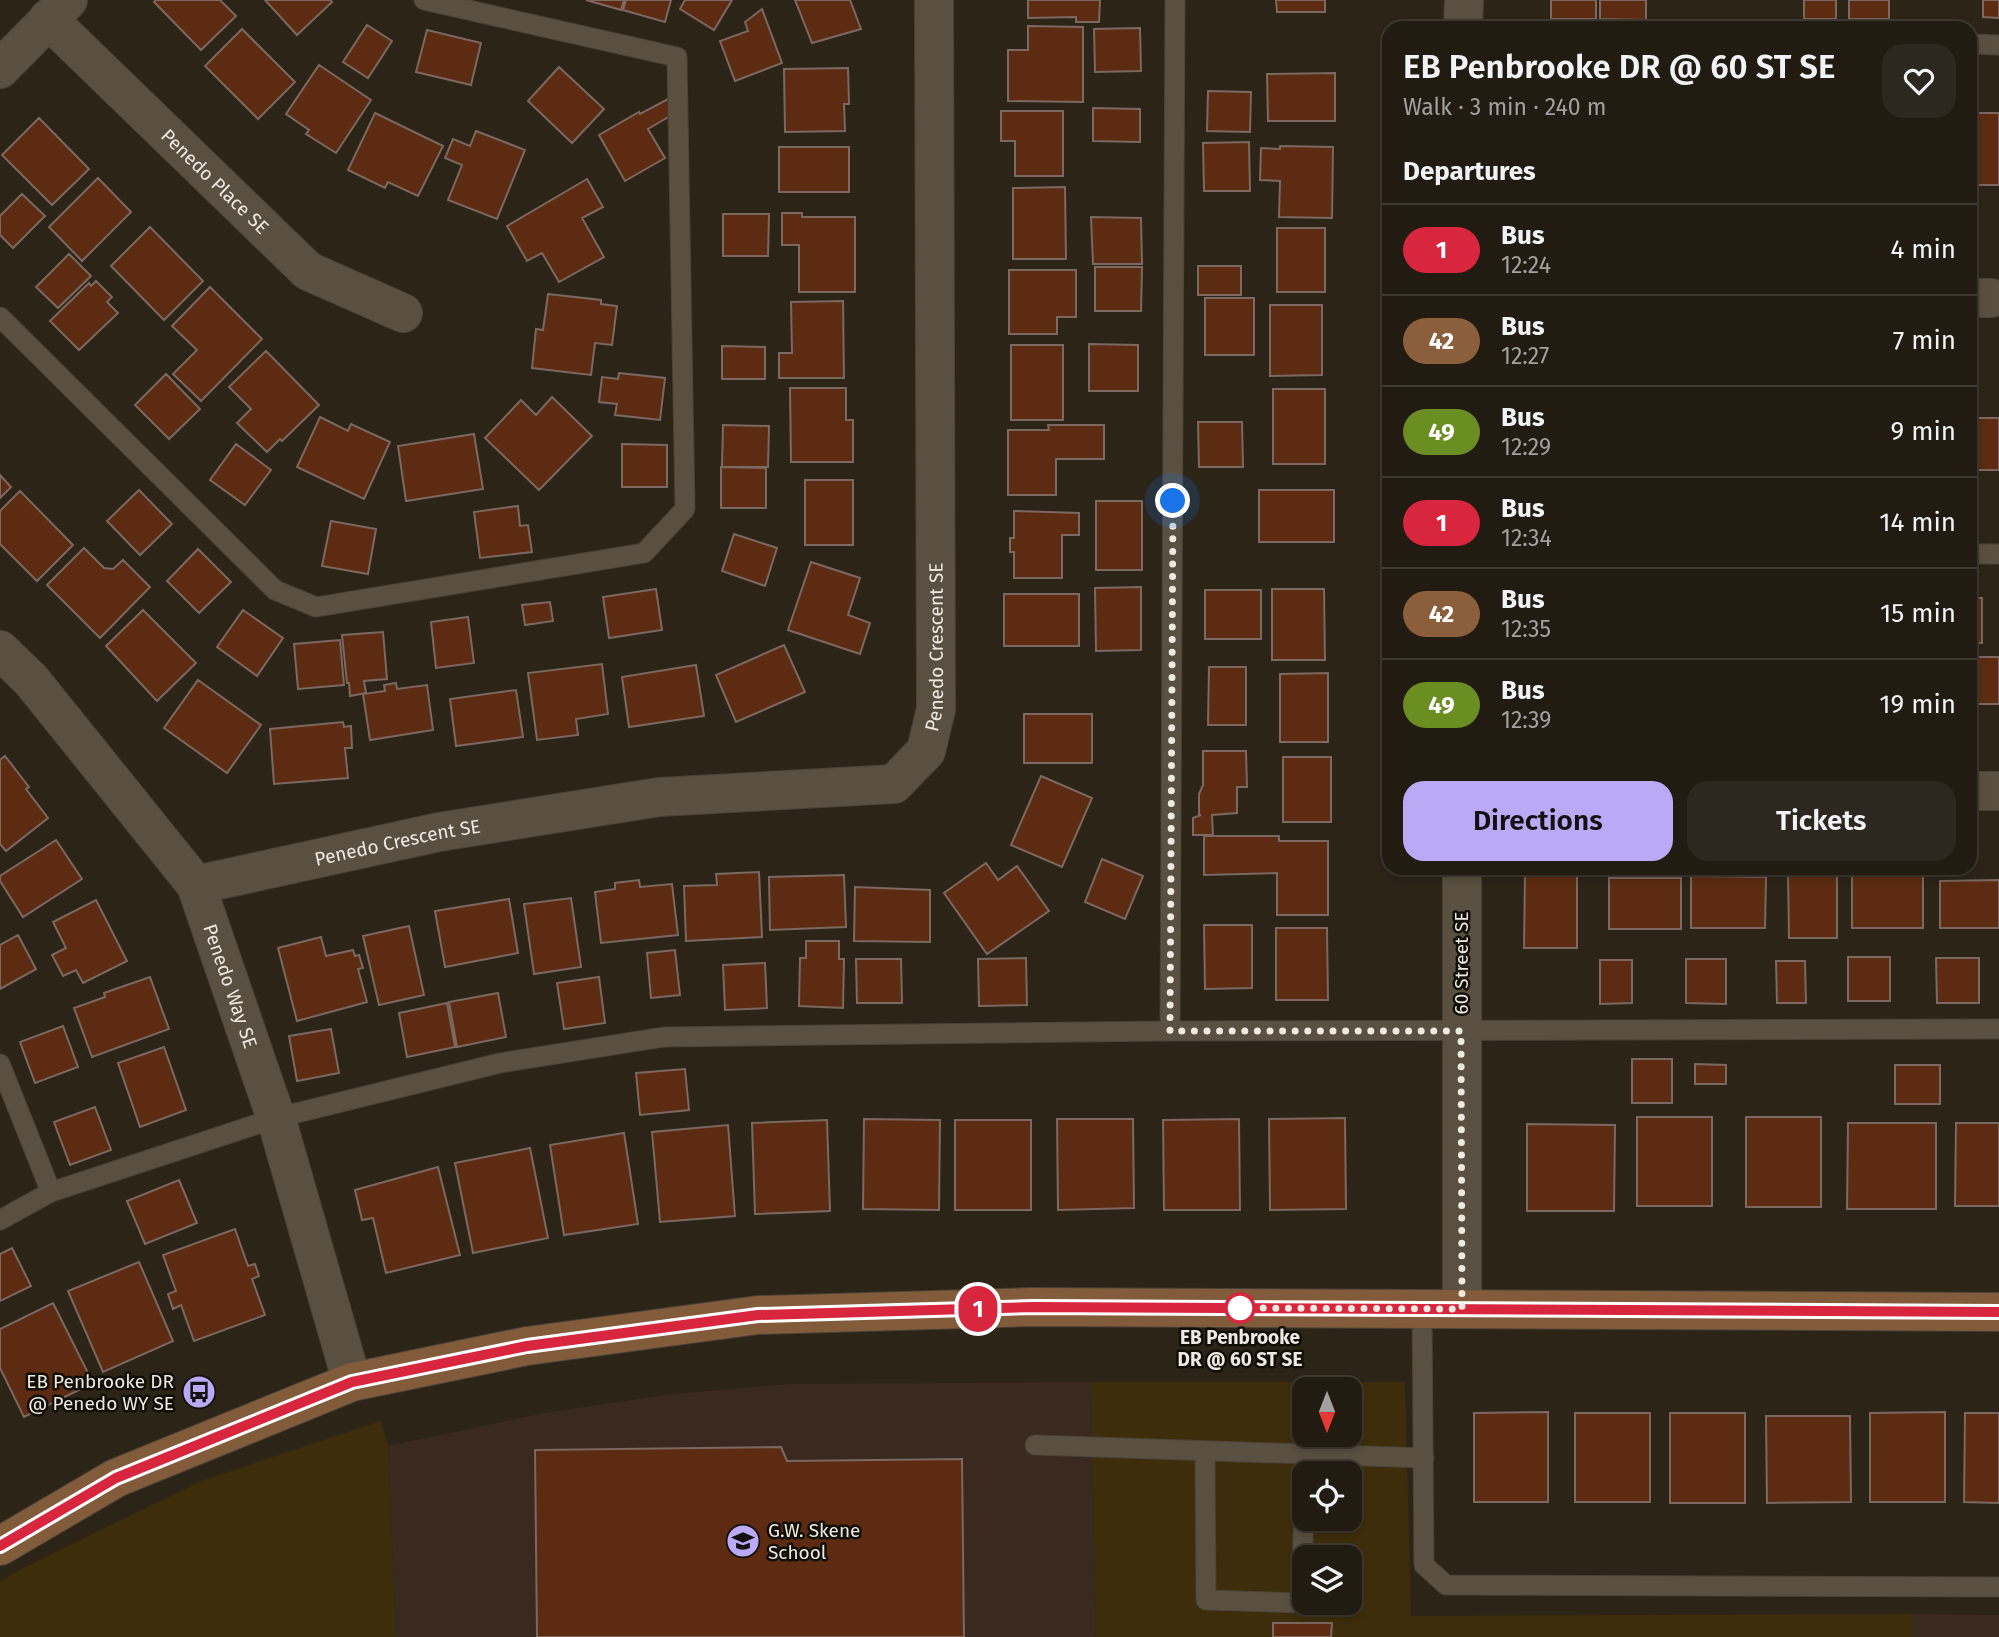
<!DOCTYPE html>
<html lang="en">
<head>
<meta charset="utf-8">
<style>
	body { margin:0; font-family:"Fira Sans",sans-serif; background:#2d281f; color:#f1f3f6; height:100vh; display:flex; flex-direction:column; font-size:26px; white-space:nowrap }
	* { box-sizing:border-box; margin:0 }
	p { font-size:23px; color:#a2a19f }
	.icon { flex:none; width:38px; height:38px; fill:none; stroke:currentColor; stroke-width:2; stroke-linecap:round; stroke-linejoin:round }
	.map { position:relative; flex:1; overflow:hidden }
	.details { position:absolute; left:1382px; top:21px; width:595px; height:854px; display:flex; flex-direction:column; background:#211b11; border-radius:21px; box-shadow:0 4px 10px #0003,0 0 0 2px #3e3931 }
	.details>* { flex:none }
	.badge { padding:0 14px; border-radius:23px; font-size:24px; line-height:46px }
	.needle { width:46px; rotate:180deg }
	.tools { position:absolute; left:1292px; top:1377px; display:grid; gap:14px }
	.tools a { display:grid; place-items:center; width:70px; height:70px; border-radius:14px; background:#211b11; box-shadow:0 4px 10px #0003,0 0 0 2px #3e3931; font-size:35px }
	.you { position:absolute; width:35px; height:35px; margin:-18px; border:5px solid #fff; border-radius:50%; background:#1a73e8; box-shadow:0 0 0 10px #1a73e833 }
	.map>.badge { position:absolute; translate:-50% -50%; box-shadow:0 0 0 4px #fff }
	h2 { padding:0 21px; font-size:26px; line-height:63px }
	.round { display:grid; place-items:center; flex:none; width:74px; height:74px; border-radius:21px; background:#2d281f }
	.head { display:flex; align-items:center; justify-content:space-between; height:119px; padding:0 21px }
	h1 { font-size:33px; font-weight:600; line-height:52px }
	.button { display:flex; gap:14px; margin-top:auto; padding:14px 21px }
	.button a { flex:1; height:80px; border-radius:21px; background:#baaaf6; color:#111; font-size:28px; font-weight:600; line-height:80px; text-align:center }
	.button a+a { background:#2d281f; color:#f1f3f6 }
	ul { padding:0; list-style:none }
	li { display:flex; align-items:center; gap:21px; height:91px; padding:0 21px; border-top:2px solid #3e3931 }
	li div { flex:1 }
	li b { display:block; font-size:26px }
	li em { font-style:normal }
	li .badge { min-width:77px; font-weight:700; text-align:center }
	.map>svg:first-child { display:block }
</style>
</head>
<body>
<div class="map">
<svg width="1999" height="1637" viewBox="0 0 1999 1637">
	<rect width="100%" height="100%" fill="#2c2417"/>
	<path fill="#39291e" d="M1091,1382L1096,1637H396L388,1446L544,1413L673,1394L790,1384Z
		M1913,1614L1999,1615V1637H1913Z"/>
	<path fill="#3e2d0b" fill-rule="evenodd" d="M1091,1382H1405L1411,1616L1913,1614V1637H1096ZM1304,1390H1349V1435H1304ZM1304,1474H1349V1519H1304ZM1304,1558H1349V1603H1304Z
		M381,1421L388,1446L396,1637H0V1582L21,1569L201,1481Z"/>
	<path fill="#5d2b11" stroke="#7a6861" stroke-width="2" d="M156,0H220L236,16L201,50L154,2Z
		M265,0H330L332,2L297,35Z
		M586,0H624L621,10Z
		M626,0H671L665,22L623,10Z
		M685,0H732L714,30L680,9Z
		M795,0H850L861,29L812,43Z
		M1028,0H1100L1099,22H1076V17L1028,18Z
		M1276,0H1325V12H1277Z
		M1551,0H1596V19H1551Z
		M1600,0H1646V20L1600,19Z
		M1804,0H1836V19H1804Z
		M1849,0H1889V19H1849Z
		M1983,0H1999V18L1983,17Z
		M762,9L782,63L735,81L720,41L748,31L745,22Z
		M367,25L392,41L368,78L343,62Z
		M1028,26L1083,27V102L1008,101V50H1028Z
		M1140,28L1141,71L1095,72L1094,29Z
		M242,29L295,82L258,119L205,66Z
		M427,30L481,43L471,85L416,72Z
		M319,65L371,100L336,153L306,134L309,130L286,114Z
		M559,67L604,109L572,143L528,101Z
		M848,68L849,104H844L845,131L785,132L784,69Z
		M1335,73V121H1268L1267,74Z
		M1208,91L1251,92L1250,132L1207,131Z
		M670,98V116L648,129L665,158L625,181L599,135L639,112L640,114Z
		M1093,108L1140,109V142L1093,141Z
		M1001,111H1063V176H1015V141H1001Z
		M375,113L443,146L418,196L388,182L385,188L348,170Z
		M1970,113H1999V185H1970Z
		M39,118L89,169L52,205L2,155Z
		M476,131L525,150L497,219L448,200L462,165L445,158L453,139L470,146Z
		M1249,142L1250,191H1204L1203,143Z
		M1280,146L1333,147L1332,218L1279,217L1280,181L1260,180L1261,148L1280,149Z
		M779,147H849V192H779Z
		M98,178L131,212L82,261L49,227Z
		M587,179L603,207L582,218L604,257L559,282L542,253L527,261L507,226Z
		M1065,187L1066,259H1013V188Z
		M22,194L45,216L13,248L0,235V216Z
		M782,213H802V217H855V292H799V245H782Z
		M723,214H769L768,256H723Z
		M1091,217L1141,218L1142,264H1093Z
		M150,227L203,281L164,320L111,266Z
		M1277,228H1325V292H1277Z
		M69,254L91,276L58,308L36,287Z
		M1198,266H1241V295H1198Z
		M1095,267H1142L1141,311H1095Z
		M1009,270H1076V317H1057V334H1009Z
		M96,281L112,297L107,302L118,313L79,350L50,321L89,283L91,286Z
		M210,287L262,339L201,401L173,374L197,350L172,326Z
		M548,294L601,300V304L617,306L612,345L595,343L591,375L532,368L536,329L543,330Z
		M1205,298H1254V355H1205Z
		M843,301L844,378H779V353H792L791,302Z
		M1270,305H1322V375L1270,376Z
		M1089,344L1138,345V391H1089Z
		M1011,345H1063V420H1011Z
		M722,346L765,347V379H722Z
		M266,351L319,405L282,441L280,439L267,452L237,423L251,409L229,387Z
		M619,373L665,378L660,420L615,415L617,404L599,402L602,377L618,379Z
		M166,374L200,409L169,439L135,405Z
		M790,388H846V420H853V462H791Z
		M1273,389H1325V464H1273Z
		M552,397L592,436L539,490L485,438L521,400L536,415Z
		M320,417L348,431L351,424L390,442L364,499L297,467Z
		M1970,418H1999V470H1970Z
		M1198,422H1242L1243,467H1199Z
		M723,425L769,426L768,467H722Z
		M1048,425H1104V459H1056V495H1008V430H1049Z
		M474,434L483,489L406,501L398,446Z
		M236,444L271,470L245,505L210,480Z
		M622,444L667,445V487H622Z
		M721,467L766,468V508H721Z
		M0,475L11,487L0,498Z
		M805,480H853V545H805Z
		M139,490L172,524L140,555L107,521Z
		M1259,490H1334V542H1259Z
		M20,491L73,545L37,581L0,544V511Z
		M1096,501H1142V570H1096Z
		M518,506L520,526L528,525L532,552L480,558L474,512Z
		M1014,511L1079,513V535H1062V578H1014V552H1010V538H1014Z
		M331,521L376,529L368,574L322,566Z
		M734,534L777,548L765,586L722,571Z
		M84,548L104,568L113,569L123,560L150,587L100,638L47,585Z
		M198,549L231,582L199,613L167,581Z
		M811,562L860,578L848,615L870,623L860,654L788,630Z
		M1141,587V650L1096,651L1095,588Z
		M656,589L662,630L609,638L603,597Z
		M1272,589H1324L1325,660H1272Z
		M1205,590H1261V639H1205Z
		M1004,594H1079V646H1004Z
		M1970,598H1982V643H1970Z
		M550,602L553,621L525,625L522,605Z
		M143,610L196,663L157,701L106,646Z
		M243,610L283,638L257,676L217,647Z
		M468,617L474,663L436,668L431,622Z
		M383,632L387,679L364,681L366,693L350,696L349,683H347L342,635Z
		M340,640L344,685L298,689L294,644Z
		M784,645L805,692L736,722L716,675Z
		M1970,657H1999V704H1970Z
		M602,664L608,714L576,719L578,735L537,740L528,673Z
		M696,665L704,716L629,727L622,677Z
		M1209,667H1246V725H1208Z
		M1328,673V742H1280V674Z
		M198,680L261,725L227,773L164,728Z
		M396,683L397,689L427,685L433,730L370,740L363,694L385,691L384,685Z
		M516,690L523,737L456,746L450,699Z
		M1024,714H1092V763H1024Z
		M343,722L344,727L351,726L352,748H345L348,778L274,784L270,729Z
		M1203,751H1246L1247,787H1237V813L1212,815L1213,835H1193V818L1201,815H1199V794L1203,785Z
		M5,756L29,787L26,789L48,818L6,851L0,844V760Z
		M1283,757H1331V822H1283Z
		M1041,776L1092,798L1062,867L1011,845Z
		M1204,836H1279V841H1328V915H1277V873L1204,875Z
		M56,840L82,879L23,917L0,881V876Z
		M1102,859L1143,876L1125,919L1085,902Z
		M986,863L998,880L1017,866L1049,911L987,954L944,893Z
		M1837,870V938H1789L1788,871Z
		M759,872L762,937L686,941L684,886L717,885L716,874Z
		M1525,872H1577V948H1524Z
		M844,875L846,927L770,930L769,877Z
		M1691,876L1766,877L1765,928H1691Z
		M1852,876H1923V928H1852Z
		M1609,878H1681V929H1609Z
		M639,880L640,887L672,884L678,935L601,943L595,892L615,889V883Z
		M1999,880V928H1940V881Z
		M855,887L930,890V942L854,941Z
		M571,898L581,967L534,974L524,904Z
		M509,899L518,953L445,967L435,911Z
		M96,900L127,961L83,983L76,970L63,976L52,955L66,948L53,922Z
		M1204,925H1252V988L1205,989Z
		M409,926L424,995L379,1005L363,936Z
		M1276,928H1327L1328,1000H1276Z
		M18,935L36,969L0,989V945Z
		M321,937L326,956L353,950L355,956L359,955L363,968L358,969L367,1002L297,1021L278,948Z
		M806,941H839V959H844L843,1008L799,1006L800,958H806Z
		M675,950L680,995L651,998L647,953Z
		M1848,957H1890V1001H1848Z
		M1026,958L1027,1005L979,1006L978,959Z
		M1936,958H1979V1003H1937Z
		M856,959H901L902,1003H857Z
		M1686,959H1726V1004L1686,1003Z
		M1600,960H1632V1003L1600,1004Z
		M1776,961H1805L1806,1003H1777Z
		M765,963L767,1008L725,1010L723,965Z
		M150,977L169,1029L92,1057L74,1008L105,997L104,993Z
		M599,977L605,1023L564,1029L557,983Z
		M498,993L506,1037L457,1047L449,1002Z
		M447,1003L455,1047L407,1057L399,1013Z
		M63,1026L78,1067L35,1083L20,1042Z
		M331,1029L339,1073L297,1081L289,1036Z
		M164,1047L186,1110L140,1127L118,1063Z
		M1632,1059H1672V1103H1632Z
		M1695,1064L1726,1065V1084H1695Z
		M1895,1065H1940V1104H1895Z
		M685,1069L689,1110L640,1115L636,1073Z
		M95,1107L111,1150L70,1165L54,1122Z
		M1637,1117H1712V1206H1637Z
		M1746,1117H1821V1207H1746Z
		M1345,1118L1346,1209L1270,1210L1269,1119Z
		M864,1119L940,1120L939,1210L863,1209Z
		M1057,1119H1133L1134,1208L1058,1210Z
		M1239,1119L1240,1210H1164L1163,1120Z
		M827,1120L830,1211L755,1214L752,1123Z
		M955,1120H1031V1210H955Z
		M1848,1123H1936V1209H1847Z
		M1956,1123H1999V1206H1955Z
		M1527,1124L1615,1125L1614,1211H1527Z
		M728,1125L735,1216L660,1222L652,1132Z
		M624,1133L638,1224L564,1235L550,1145Z
		M530,1148L548,1238L473,1253L455,1163Z
		M438,1167L460,1255L386,1273L373,1218L362,1220L355,1190Z
		M179,1180L197,1223L145,1244L127,1201Z
		M235,1229L248,1266L255,1264L259,1276L252,1279L265,1315L194,1341L181,1305L173,1309L168,1294L176,1291L163,1255Z
		M12,1248L31,1286L0,1301V1254Z
		M139,1262L173,1341L103,1372L68,1291Z
		M53,1303L93,1383L24,1417L0,1368V1329Z
		M1548,1412V1502H1474V1413Z
		M1945,1412V1502H1870V1413Z
		M1575,1413H1650V1502H1575Z
		M1670,1413H1745V1503H1670Z
		M1965,1413H1999V1503L1964,1502Z
		M1766,1416H1850L1851,1502L1767,1503Z
		M781,1447L787,1461L962,1459L964,1637H537L535,1450Z
		M1273,1623H1332L1331,1637H1273Z"/>
	<g fill="none" stroke-linecap="round" stroke-linejoin="round">
		<defs>
			<path id="lane" d="M1970,44L1999,45
				M0,317L275,590L316,607L644,553L685,509L677,57L424,0
				M1970,554H1999
				M1170,1031L1175,0
				M0,1064L51,1192
				M0,1220L51,1192L276,1118L500,1063L664,1037L1170,1031L1999,1029
				M1422,1309L1424,1565L1446,1585L1999,1587
				M1035,1445L1424,1458
				M1205,1452L1206,1600L1301,1603L1304,1507
				M1305,1474V1454"/>
			<g id="street">
				<path id="s1" d="M48,19L308,271L403,313"/>
				<path d="M1463,28L1464,0"/>
				<path d="M0,69L68,0"/>
				<path d="M1970,298H1991"/>
				<path id="s2" d="M0,650L31,680L196,885L276,1118L352,1382"/>
				<path d="M1970,791H1999"/>
				<path d="M1462,868V1309"/>
				<path id="s3" d="M196,885L439,832L659,797L894,784L926,751L936,709L934,0"/>
			</g>
			<path id="secondary" d="M0,1546L116,1478L352,1382L527,1346L758,1315L1033,1307L1999,1312"/>
		</defs>
		<use href="#lane" stroke="#484238" stroke-width="21"/>
		<use href="#street" stroke="#484238" stroke-width="40"/>
		<use href="#secondary" stroke="#484238" stroke-width="40"/>
		<use href="#lane" stroke="#595042" stroke-width="19"/>
		<use href="#street" stroke="#595042" stroke-width="38"/>
		<use href="#secondary" stroke="#825b3b" stroke-width="38"/>
	</g>
	<g fill="none" stroke-linecap="round" stroke-linejoin="round">
		<defs>
			<path id="line" d="M0,1546L116,1478L352,1382L527,1346L758,1315L1033,1307L1999,1312"/>
		</defs>
		<use href="#line" stroke="#fff" stroke-width="16"/>
		<use href="#line" stroke="#d7263d" stroke-width="10"/>
		<path stroke="#eee9e1" stroke-width="7" stroke-dasharray="0 12.6" d="M1173,501L1170,1031H1461L1462,1309L1240,1308"/>
	</g>
	<defs>
		<symbol id="bus-disc" viewBox="-11 -11 22 22"><circle r="9.5" fill="#baaaf6" stroke="#110e08"/><path d="M-5-6H5V4H4V6H2V4H-2V6H-4V4H-5ZM-3.5-4V0h7V-4ZM-3.5 1.2v1.5H-2V1.2ZM2 1.2v1.5H3.5V1.2Z" fill="#111"/></symbol>
		<symbol id="school-disc" viewBox="-11 -11 22 22"><circle r="9.5" fill="#baaaf6" stroke="#110e08"/><path d="M0-5L7-2L0 1L-7-2ZM-4 1L0 2.5L4 1V4Q0 6-4 4Z" fill="#111"/></symbol>
	</defs>
	<g fill-rule="evenodd">
		<use href="#bus-disc" x="180" y="1373" width="38" height="38"/>
		<use href="#school-disc" x="724" y="1522" width="38" height="38"/>
	</g>
	<circle fill="#fff" stroke="#d7263d" stroke-width="3.5" cx="1240" cy="1308" r="14"/>
	<g text-anchor="middle" stroke-width="5" stroke-linejoin="round" paint-order="stroke">
		<g font-size="19" fill="#eee9e1" stroke="#110e08">
			<text dy="7" stroke="none"><textPath href="#s1" startOffset="233">Penedo Place SE</textPath></text>
			<text dy="7" stroke="none"><textPath href="#s3" startOffset="858">Penedo Crescent SE</textPath></text>
			<text dy="7" stroke="none"><textPath href="#s3" startOffset="206">Penedo Crescent SE</textPath></text>
			<text transform="translate(1461 963) rotate(-90)" y="7">60 Street SE</text>
			<text dy="7" stroke="none"><textPath href="#s2" startOffset="413">Penedo Way SE</textPath></text>
		</g>
		<g font-size="19" font-weight="bold" fill="#eee9e1" stroke="#110e08">
			<text x="1240" y="1344">EB Penbrooke<tspan x="1240" dy="22">DR @ 60 ST SE</tspan></text>
		</g>
		<g font-size="19" fill="#eee9e1" stroke="#110e08" text-anchor="end">
			<text x="174" y="1388">EB Penbrooke DR<tspan x="174" dy="22">@ Penedo WY SE</tspan></text>
			<text x="768" y="1537" text-anchor="start">G.W. Skene<tspan x="768" dy="22">School</tspan></text>
		</g>
	</g>
</svg>
<div class="tools">
<a><svg class="needle" viewBox="-14 -14 28 28"><path d="M0-13l5 13h-10z" fill="#e53935"/><path d="M0 13l5-13h-10z" fill="#a2a19f"/></svg></a>
<a><svg class="icon" aria-label="locate" viewBox="0 0 24 24"><circle cx="12" cy="12" r="6"/><path d="M12 2v4M12 18v4M2 12h4M18 12h4"/></svg></a>
<a><svg class="icon" aria-label="layers" viewBox="0 0 24 24"><path d="M12 4l9 5-9 5-9-5zM3 14l9 5 9-5"/></svg></a>
</div>
<div class="you" style="left:1173px;top:501px"></div>
<b class="badge" style="left:978px;top:1309px;background:#d7263d;color:#fff">1</b>
<section class="details">
<div class="head"><div><h1>EB Penbrooke DR @ 60 ST SE</h1><p>Walk · 3 min · 240 m</p></div><a class="round"><svg class="icon" aria-label="heart" viewBox="0 0 24 24"><path d="M12 20l-8-8c-3-5 5-10 8-4 3-6 11-1 8 4z"/></svg></a></div>
<h2>Departures</h2>
<ul>
<li><span class="badge" style="background:#d7263d;color:#fff">1</span><div><b>Bus</b><p>12:24</p></div><em>4 min</em></li>
<li><span class="badge" style="background:#8b5e3c;color:#fff">42</span><div><b>Bus</b><p>12:27</p></div><em>7 min</em></li>
<li><span class="badge" style="background:#6b8e23;color:#fff">49</span><div><b>Bus</b><p>12:29</p></div><em>9 min</em></li>
<li><span class="badge" style="background:#d7263d;color:#fff">1</span><div><b>Bus</b><p>12:34</p></div><em>14 min</em></li>
<li><span class="badge" style="background:#8b5e3c;color:#fff">42</span><div><b>Bus</b><p>12:35</p></div><em>15 min</em></li>
<li><span class="badge" style="background:#6b8e23;color:#fff">49</span><div><b>Bus</b><p>12:39</p></div><em>19 min</em></li>
</ul>
<div class="button"><a>Directions</a><a>Tickets</a></div>
</section>
</div>
</body>
</html>
